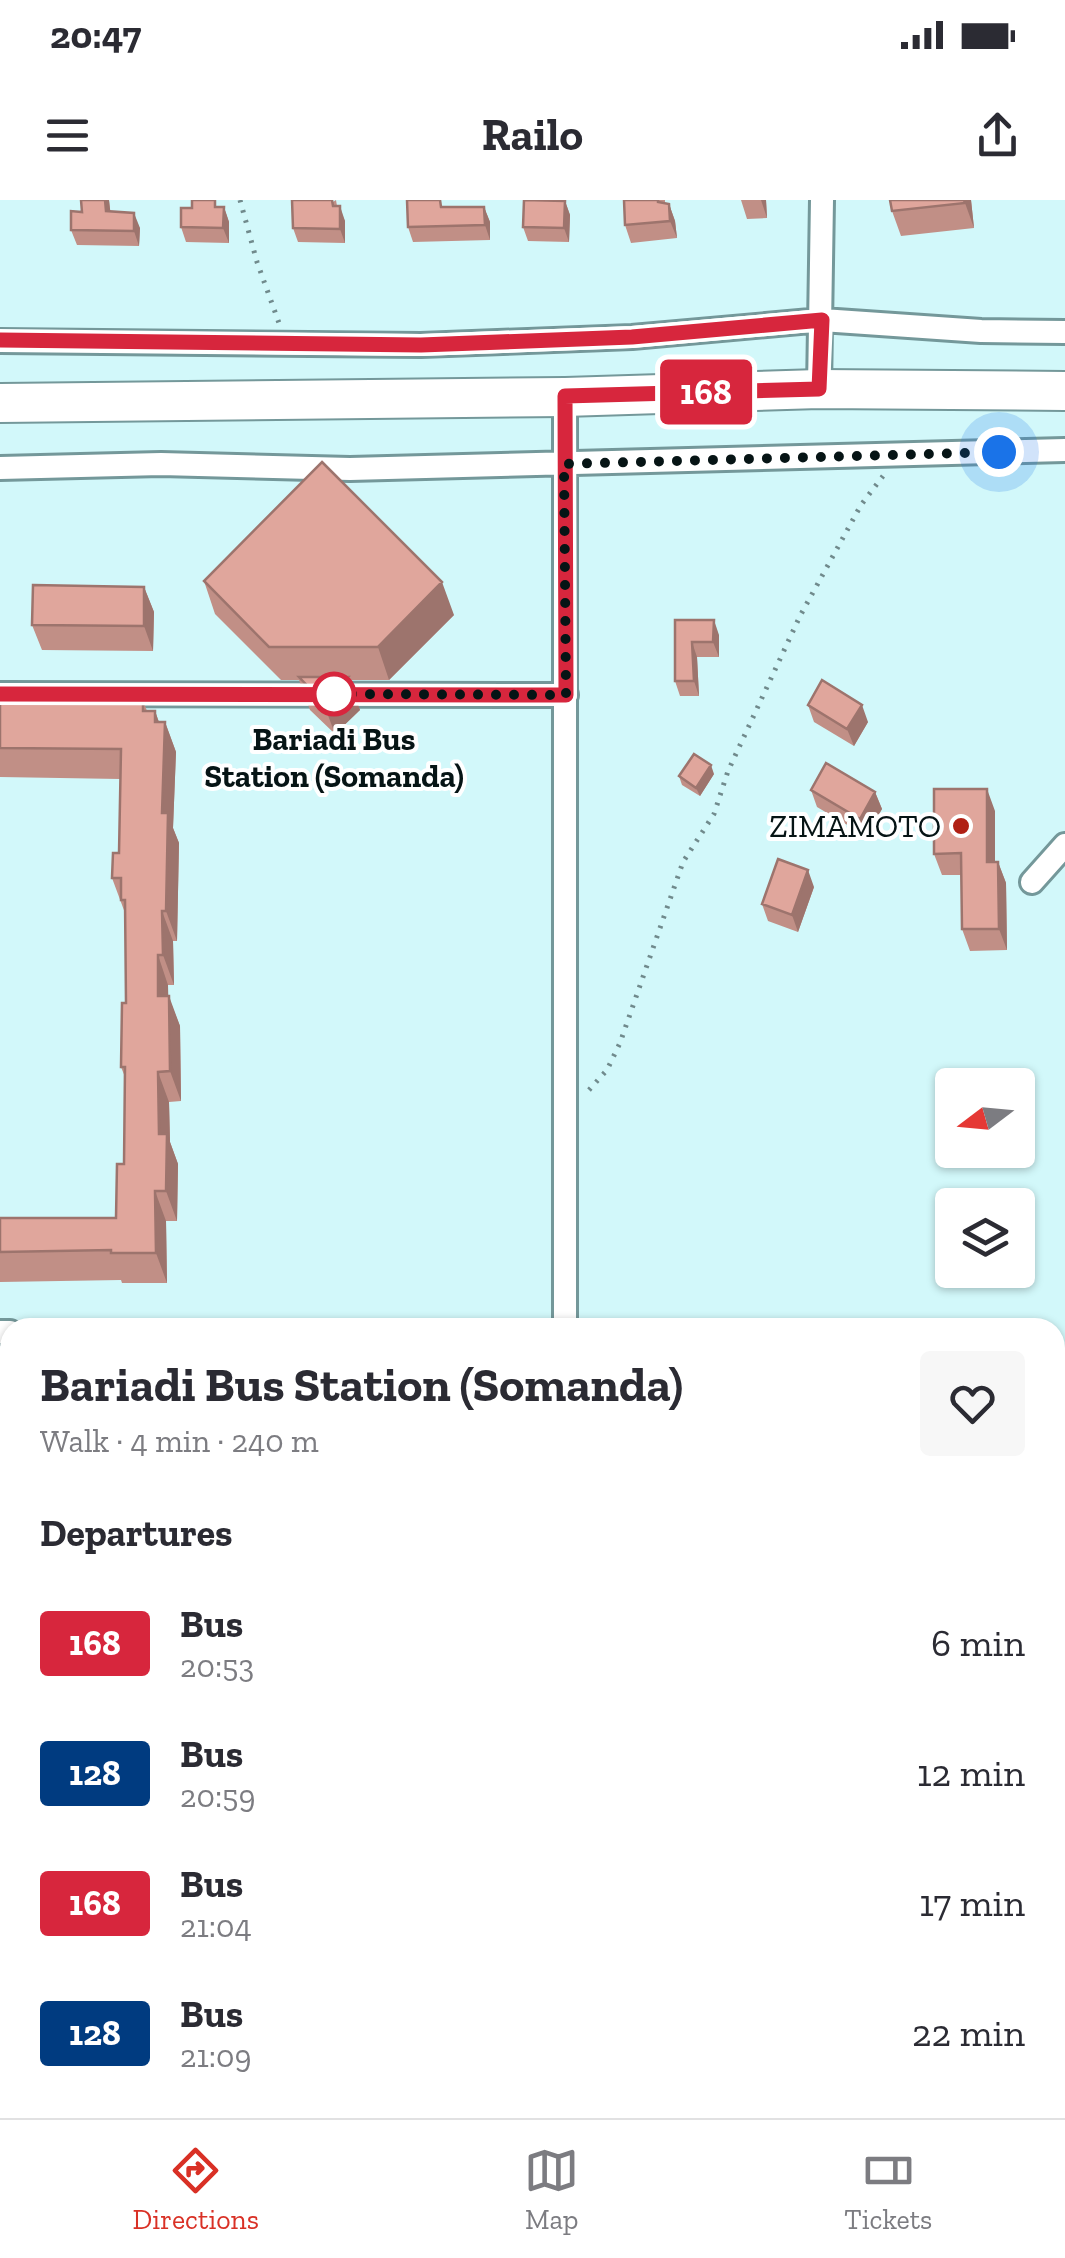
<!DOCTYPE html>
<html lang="en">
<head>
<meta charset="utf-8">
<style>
	body { margin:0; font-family:"Zilla Slab",serif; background:#f7f7f7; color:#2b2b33; height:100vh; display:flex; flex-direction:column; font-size:38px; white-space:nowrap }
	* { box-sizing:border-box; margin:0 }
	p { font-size:32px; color:#7c7c81 }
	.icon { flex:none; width:55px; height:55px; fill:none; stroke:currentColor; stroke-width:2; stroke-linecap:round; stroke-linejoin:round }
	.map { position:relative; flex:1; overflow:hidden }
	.sheet { position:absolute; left:0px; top:1118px; width:1065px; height:802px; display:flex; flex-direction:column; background:#fff; border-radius:30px 30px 0 0; box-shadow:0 2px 8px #0004 }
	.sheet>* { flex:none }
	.badge { padding:0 20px; border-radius:8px; font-size:35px; line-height:65px }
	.needle { width:65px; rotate:254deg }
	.fabs { position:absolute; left:935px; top:868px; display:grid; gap:20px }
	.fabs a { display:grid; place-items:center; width:100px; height:100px; border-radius:10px; background:#fff; box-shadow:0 2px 8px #0004; font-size:50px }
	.you { position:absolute; width:50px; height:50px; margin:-25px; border:8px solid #fff; border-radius:50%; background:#1a73e8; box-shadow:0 0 0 15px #1a73e833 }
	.map>.badge { position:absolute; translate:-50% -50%; box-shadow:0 0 0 5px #fff }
	h2 { padding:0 40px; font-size:38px; line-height:90px }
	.round { display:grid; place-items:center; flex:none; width:105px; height:105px; border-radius:10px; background:#f7f7f7 }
	.summary { display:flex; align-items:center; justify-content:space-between; height:170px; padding:0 40px }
	h1 { font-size:48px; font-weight:800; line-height:75px }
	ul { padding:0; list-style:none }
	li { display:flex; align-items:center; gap:30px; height:130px; padding:0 40px }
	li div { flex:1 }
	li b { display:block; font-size:38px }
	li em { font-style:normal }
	li .badge { min-width:110px; font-weight:700; text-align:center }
	.status { display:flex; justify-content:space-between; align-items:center; height:70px; padding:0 50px; background:#fff; direction:ltr }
	.status svg { height:28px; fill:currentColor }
	header { display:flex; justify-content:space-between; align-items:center; height:130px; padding:0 40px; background:#fff; font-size:45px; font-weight:800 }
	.tab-bar { display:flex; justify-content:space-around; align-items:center; height:140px; border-top:2px solid #e1e1e2; background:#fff; font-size:28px; color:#7c7c81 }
	.tab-bar a { display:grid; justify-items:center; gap:5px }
	.tab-bar .on { color:#d93025 }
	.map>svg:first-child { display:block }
</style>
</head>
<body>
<div class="status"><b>20:47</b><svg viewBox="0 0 49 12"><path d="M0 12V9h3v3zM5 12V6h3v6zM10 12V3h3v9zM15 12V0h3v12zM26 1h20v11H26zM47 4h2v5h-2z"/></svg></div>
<header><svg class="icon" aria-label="menu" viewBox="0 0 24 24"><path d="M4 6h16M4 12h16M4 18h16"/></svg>Railo<svg class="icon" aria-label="share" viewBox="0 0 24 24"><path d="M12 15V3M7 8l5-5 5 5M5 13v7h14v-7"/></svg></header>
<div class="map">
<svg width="1065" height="1918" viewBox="0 0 1065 1918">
	<rect width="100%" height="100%" fill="#d2f8fa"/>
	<path fill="#beeef0" d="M1065,1289V1918H570V1910H1055V1290Z"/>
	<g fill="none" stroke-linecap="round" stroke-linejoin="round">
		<defs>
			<path id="minor" d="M0,141L421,145L632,137L822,120L981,131L1065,132
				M819,189L822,0
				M565,197V1128
				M0,268L161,264L350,269L1065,250
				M0,494L566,495
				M1032,682L1065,645
				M0,1132H10
				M0,1475H10
				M5,1918L10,1845
				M284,1918V1910"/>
			<path id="trunk" d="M0,203L565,197L819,189L1065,191"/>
		</defs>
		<use href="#minor" stroke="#74989a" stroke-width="28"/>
		<use href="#trunk" stroke="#74989a" stroke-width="42"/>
		<path stroke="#708a8c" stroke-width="5" stroke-dasharray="2.5 8" stroke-linecap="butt" d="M240,0L257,62L279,123
			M589,890L607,870L620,843L683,662L714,614L728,571L800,416L861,305L883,276
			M0,1406L10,1418"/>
		<use href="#minor" stroke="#fff" stroke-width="22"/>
		<use href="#trunk" stroke="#fff" stroke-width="38"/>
	</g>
	<path fill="#c18f86" d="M81,0H109L110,11L140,28L139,46L77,45L71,30L82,12Z
		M336,0L337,6L345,21V43L298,42L293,28Z
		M624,0H665V3L669,4L675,21L677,38L631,43L625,25Z
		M741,0H766L767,18L747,19Z
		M890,0H971L974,28L901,36L892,11Z
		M561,1H565L570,15L569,42L528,41L523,27Z
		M220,7H224L229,22V43L186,42L181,27Z
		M443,7H484L490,22V40L413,42L408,27Z
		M204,381L454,415L389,480H349L360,510L335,534L310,510L299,480H281L215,414Z
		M144,387L154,412L153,451L42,450L32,425Z
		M675,420L719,435V457H697L699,496H680L675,481Z
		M0,499L143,500L147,511H155L159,522H165L176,552L173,628L179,643L177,741H173L174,785H168V796L180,826L181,901L169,902L170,942L178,964L177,1021H166L167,1083H122L121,1080L0,1082V1018H116L124,964L125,877L121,867L126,803L125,713L112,678L119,653L120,579L0,577Z
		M808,505L868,522L854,546L814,522Z
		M714,574L700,596L682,585L679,576Z
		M811,590L875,592L882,609L866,636L817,607Z
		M995,611V662H998L1006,683L1007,750L970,751L962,729L961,675H942L934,654Z
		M814,687L798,732L768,721L762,704Z
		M583,1910H651V1918H586Z"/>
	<path fill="#9d746d" d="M105,0H109L112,26L106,11Z
		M761,0H766L767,18Z
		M964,0H971L974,28L965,3Z
		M565,1L570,15L569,42L564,28Z
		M669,4L675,21L677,38L670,21Z
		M340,6L345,21V43L340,29Z
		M224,7L229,22V43L223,28Z
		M484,7L490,22V40L485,25Z
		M134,13L140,28L139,46L134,31Z
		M442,382L454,415L389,480L378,447Z
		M144,387L154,412L153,451L144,426Z
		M714,420L719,435V457L713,442Z
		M692,442L697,457L699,496L694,481Z
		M348,477L360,510L335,534L323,502Z
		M862,505L868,522L854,546L847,529Z
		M155,511L164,537L165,522L176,552L173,628L179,643L177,741L166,711Z
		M711,565L714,574L700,596L696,588Z
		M987,589L995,611V684L987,662Z
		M875,592L882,609L866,636L860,619Z
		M998,662L1006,683L1007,750L999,729Z
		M808,670L814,687L798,732L792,715Z
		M162,711L173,741L174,785L163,755Z
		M158,755L168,785L169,826L158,796Z
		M169,796L180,826L181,901L170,871Z
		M158,872L169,902L170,942L178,964L177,1021L166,991L159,934Z
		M155,991L166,1021L167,1083L156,1053Z
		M133,1910H141L142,1918H132Z
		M640,1910H651V1918H641Z"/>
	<path fill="#e0a69c" stroke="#9d746d" stroke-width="2.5" d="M81,0H105L106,11L134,13V31L71,30V11L82,12Z
		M192,0H215V7H224L223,28L181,27V8H192Z
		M292,0H332L333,6H340V29L293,28Z
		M407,0H440L441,7H484L485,25L408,27Z
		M524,0L565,1L564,28L523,27Z
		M624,0H658V2L669,4L670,21L625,25Z
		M890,0H964L965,3L892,11Z
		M322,262L442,382L378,447H269L204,381Z
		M33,385L144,387V426L32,425Z
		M675,420H714L713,442H692L694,481H675Z
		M299,477H348L323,502Z
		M822,480L862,505L847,529L808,505Z
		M0,499L143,500V511H155V522H165L162,613H168L166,711H162L163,755H158V796H169L170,871L158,872L159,934H167L166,991H155L156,1053H111V1050L0,1052V1018H116L117,964H124L125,867H121L122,803H126L125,700H121V678H112L113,653H119L121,549L0,548Z
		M694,554L711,565L696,588L679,576Z
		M826,563L875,592L860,619L811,590Z
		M934,589H987V662H998L999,729H962L961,653L934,654Z
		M778,659L808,670L792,715L762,704Z
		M38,1910H133L132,1918H37Z
		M183,1910H219L249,1913V1918H182Z
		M587,1910H640V1915L628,1914L627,1918H591L593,1911Z"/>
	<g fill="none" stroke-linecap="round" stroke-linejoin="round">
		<defs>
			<path id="line" d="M0,140L421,145L632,137L822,120L819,189L565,196L566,495L0,494"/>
		</defs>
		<use href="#line" stroke="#fff" stroke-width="22"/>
		<use href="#line" stroke="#d7263d" stroke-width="15"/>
		<path stroke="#061415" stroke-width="10" stroke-dasharray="0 18" d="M334,494L566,495L564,264L999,252"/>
	</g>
	<circle fill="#fff" stroke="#d7263d" stroke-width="5" cx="334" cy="494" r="20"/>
	<circle fill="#b02014" stroke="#fff" stroke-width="4" cx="961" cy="626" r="10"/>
	<g text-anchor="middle" stroke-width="8" stroke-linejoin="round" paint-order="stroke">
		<g font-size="32" font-weight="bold" fill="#061415" stroke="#fff">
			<text x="334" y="550">Bariadi Bus<tspan x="334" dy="37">Station (Somanda)</tspan></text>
		</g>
		<g font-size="32" fill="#061415" stroke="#fff" text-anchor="end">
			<text x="941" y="637">ZIMAMOTO</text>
		</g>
	</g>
</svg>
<div class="fabs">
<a><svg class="needle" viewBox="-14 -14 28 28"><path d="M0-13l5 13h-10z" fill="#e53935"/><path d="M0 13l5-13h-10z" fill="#7c7c81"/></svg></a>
<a><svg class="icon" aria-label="layers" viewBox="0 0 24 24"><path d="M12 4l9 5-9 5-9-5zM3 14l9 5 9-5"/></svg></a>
</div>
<div class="you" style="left:999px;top:252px"></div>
<b class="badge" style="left:706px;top:192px;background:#d7263d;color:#fff">168</b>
<section class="sheet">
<div class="summary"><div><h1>Bariadi Bus Station (Somanda)</h1><p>Walk · 4 min · 240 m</p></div><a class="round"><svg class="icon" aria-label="heart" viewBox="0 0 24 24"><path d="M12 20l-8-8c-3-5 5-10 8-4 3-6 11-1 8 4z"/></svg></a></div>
<h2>Departures</h2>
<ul>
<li><span class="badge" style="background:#d7263d;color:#fff">168</span><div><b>Bus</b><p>20:53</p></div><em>6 min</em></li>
<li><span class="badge" style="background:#003b80;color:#fff">128</span><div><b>Bus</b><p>20:59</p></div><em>12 min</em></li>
<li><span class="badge" style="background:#d7263d;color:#fff">168</span><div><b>Bus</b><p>21:04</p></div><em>17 min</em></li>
<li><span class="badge" style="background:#003b80;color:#fff">128</span><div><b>Bus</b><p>21:09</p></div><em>22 min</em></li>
</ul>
</section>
</div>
<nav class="tab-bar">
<a class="on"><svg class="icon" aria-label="directions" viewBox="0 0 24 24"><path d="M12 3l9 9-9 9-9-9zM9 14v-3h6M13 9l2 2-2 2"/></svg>Directions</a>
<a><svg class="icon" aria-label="map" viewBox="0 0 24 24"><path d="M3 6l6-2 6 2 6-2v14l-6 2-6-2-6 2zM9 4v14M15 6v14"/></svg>Map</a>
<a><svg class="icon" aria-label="tickets" viewBox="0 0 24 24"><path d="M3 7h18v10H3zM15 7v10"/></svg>Tickets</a>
</nav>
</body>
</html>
